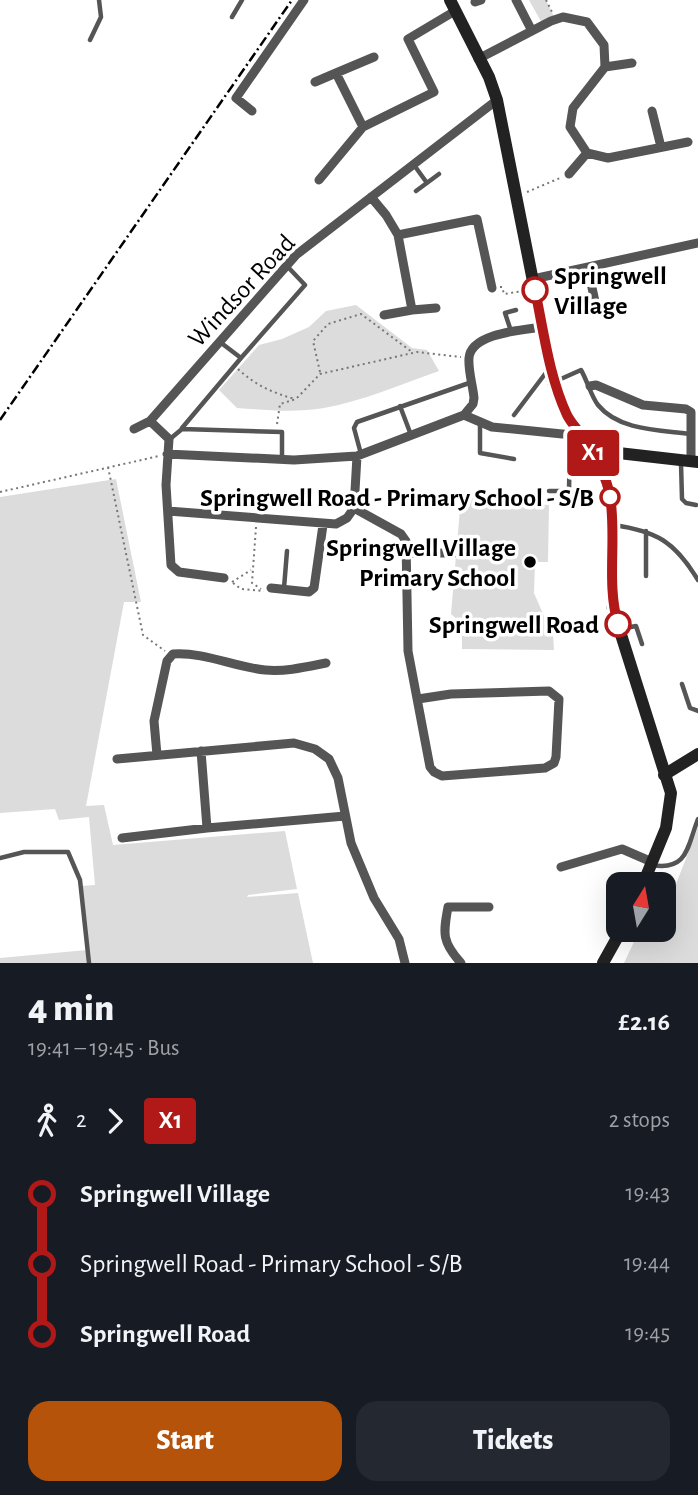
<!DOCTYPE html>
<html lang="en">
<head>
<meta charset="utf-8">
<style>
	body { margin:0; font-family:"Alegreya Sans",sans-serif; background:#242831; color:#f1f3f6; height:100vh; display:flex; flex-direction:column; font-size:26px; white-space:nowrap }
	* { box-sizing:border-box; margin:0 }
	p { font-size:23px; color:#9ea1a6 }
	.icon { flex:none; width:38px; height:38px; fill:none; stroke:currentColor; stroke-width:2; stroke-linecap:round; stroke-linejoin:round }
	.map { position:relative; height:963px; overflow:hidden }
	.panel { display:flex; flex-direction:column; background:#171b24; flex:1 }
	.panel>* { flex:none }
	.badge { padding:0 14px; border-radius:5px; font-size:24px; line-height:46px }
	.needle { width:46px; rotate:11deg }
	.buttons { position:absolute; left:606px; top:872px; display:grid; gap:14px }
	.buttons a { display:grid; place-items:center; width:70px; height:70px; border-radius:14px; background:#171b24; box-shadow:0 7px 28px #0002; font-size:35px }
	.map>.badge { position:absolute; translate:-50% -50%; box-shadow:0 0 0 4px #fff }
	.legs { display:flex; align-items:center; gap:10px; height:77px; padding:0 28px; font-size:23px }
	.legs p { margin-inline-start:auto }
	.overview { display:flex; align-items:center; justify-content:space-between; height:119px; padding:0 28px }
	h1 { font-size:38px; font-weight:800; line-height:52px }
	.button { display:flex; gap:14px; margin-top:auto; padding:14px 28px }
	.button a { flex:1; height:80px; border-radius:21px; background:#b45309; color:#fff; font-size:28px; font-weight:800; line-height:80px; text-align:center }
	.button a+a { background:#242831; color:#f1f3f6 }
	ul { padding:0 28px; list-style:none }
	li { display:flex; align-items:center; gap:24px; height:70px; font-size:26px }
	li i { display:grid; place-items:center; width:10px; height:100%; margin:0 9px; background:currentColor }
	li i::after { content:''; width:18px; height:18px; margin:-9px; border:5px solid; border-radius:50%; background:#171b24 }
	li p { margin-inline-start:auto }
	li:first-child i { background:linear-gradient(#0000 50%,currentColor 0) }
	li:last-child i { background:linear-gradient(currentColor 50%,#0000 0) }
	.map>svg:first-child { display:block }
</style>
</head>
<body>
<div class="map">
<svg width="698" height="963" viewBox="0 0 698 963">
	<rect width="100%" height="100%" fill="#fff"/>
	<path fill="#dcdcdc" d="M529,0H546L555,19L543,25Z
		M356,305L412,348L427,350L439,371C402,384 363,401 324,408C295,413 266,410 237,408L219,390L259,345L282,339L309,327L326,311Z
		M116,479L141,602H124L86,806L104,805L113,845L285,831L297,889L248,895L247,897L298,893L313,963H0V958L87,950L81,886L95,885L89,817L59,820L55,809L0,813V497Z
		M461,497L549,505L548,562H535L534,593L544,616H552L554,650L462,649V624L451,614Z
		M698,827V963H624L640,929H663V918Z"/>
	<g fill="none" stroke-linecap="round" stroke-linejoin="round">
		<path stroke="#777" stroke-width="2" stroke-dasharray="2 3.5" stroke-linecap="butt" d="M546,0L552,12
			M527,192L560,178
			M500,287H502L504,294L523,291
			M238,369C255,385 273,393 295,399
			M320,372L313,341L328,324L361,314L412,352
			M277,424L280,404L296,399L320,374L417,352L461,357
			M108,467L143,635L165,651
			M0,492L159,456
			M256,527L252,583L261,589
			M232,582L251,570
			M233,583L241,589L264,591"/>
		<path stroke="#555" stroke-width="4.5" d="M232,17L242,0
			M90,40L101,17L99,0
			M414,165L427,183
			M416,191L439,174
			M511,331L505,313L516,310
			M241,358L305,285L287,266
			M554,382L581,370C587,380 591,396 598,405C619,431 661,430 691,434
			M400,406L411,435
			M514,415L548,370
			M480,423V453L514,459
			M182,428L241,358L220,342
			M170,439L182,429L282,432V458
			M361,454L354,428L357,422L472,382
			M681,463L682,499L686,503L696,505
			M549,491H569L570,436
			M613,525C657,531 675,542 698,580
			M646,531V576
			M284,588L287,551
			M620,629L636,626L642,644
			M682,684L690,708L698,711
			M0,858L24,852H68L80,880L89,963
			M652,865C688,871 687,847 698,819"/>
		<path stroke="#555" stroke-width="9" d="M516,0L532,31
			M475,2L481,0
			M478,59L551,21L563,17L587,22L604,45L605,67L573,108L570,127L587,153L608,158L688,142
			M605,67L632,63
			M315,82L336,73
			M252,111L236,98L304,0
			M652,111L661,147
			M363,127L336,73L374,57
			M569,174L587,153
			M319,180L363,127L434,92L408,39L455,11
			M371,197L386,215L398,235L412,310L436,308
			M398,235L477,219L492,288
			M588,269L597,311
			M533,279L698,243
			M384,315L412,310
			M590,386L596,385L643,405L686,409L691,412V459
			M464,415L492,427L582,436
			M150,421L169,439L166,485L171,565L179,572L224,578
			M134,429L150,421L296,255L497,100
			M167,454L294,460L357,456L464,415L473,404L474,398C473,386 468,371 469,358C471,333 523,330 542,327
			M354,508L401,534L406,541L408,651L430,767L434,772L442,776L545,768L554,763L556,757L559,699L549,691L451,694L418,699
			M168,511L336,524L347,518L354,508L357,456
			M406,553H454
			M271,588L309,592L314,588L323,525
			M157,755L154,721L167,661L173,654C205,652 234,667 265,670C285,672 306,667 326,663
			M117,759L294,743L315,749L329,759L338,778L351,843L374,898L399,939L405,963
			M207,828L345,816
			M122,838L207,828L201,751
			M561,867L622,849L652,862
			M461,963C442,942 443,934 448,907H489"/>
		<path stroke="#222" stroke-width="12" d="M450,0L489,77L497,100L553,382L569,419L592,450L602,471L610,495L613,531L612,606L671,793L666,828L643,884
			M592,450L698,462
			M664,775L698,754
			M603,963L622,929"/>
		<path stroke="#000" stroke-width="2.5" stroke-dasharray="10 3.5 2 3.5" stroke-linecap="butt" d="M0,420L292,0"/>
	</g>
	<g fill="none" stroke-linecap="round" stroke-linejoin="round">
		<defs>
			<path id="line-1" d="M535,290C544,333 549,376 567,415C571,423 578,430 583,437C595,455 606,474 610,496C617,538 606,583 618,624"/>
		</defs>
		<use href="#line-1" stroke="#fff" stroke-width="16"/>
		<use href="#line-1" stroke="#b11919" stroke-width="10"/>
	</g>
	<g fill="#fff" stroke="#b11919" stroke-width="3.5">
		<circle cx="535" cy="290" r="12"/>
		<circle cx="610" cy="497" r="9"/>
		<circle cx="618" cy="624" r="12"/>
	</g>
	<circle fill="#000" stroke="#fff" stroke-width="2.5" cx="530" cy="562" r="7"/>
	<g text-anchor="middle" stroke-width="7" stroke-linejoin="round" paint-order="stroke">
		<g font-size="26" font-weight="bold" fill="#000" stroke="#fff" text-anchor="end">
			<text x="554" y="284" text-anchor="start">Springwell<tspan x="554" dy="30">Village</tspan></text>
			<text x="594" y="506">Springwell Road - Primary School - S/B</text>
			<text x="599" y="633">Springwell Road</text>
		</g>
		<g font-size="26" fill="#000" stroke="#fff">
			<text transform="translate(241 290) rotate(-47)" y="9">Windsor Road</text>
		</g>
		<g font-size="26" font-weight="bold" fill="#000" stroke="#fff" text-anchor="end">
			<text x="516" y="556">Springwell Village<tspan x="516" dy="30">Primary School</tspan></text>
		</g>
	</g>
</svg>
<div class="buttons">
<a><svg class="needle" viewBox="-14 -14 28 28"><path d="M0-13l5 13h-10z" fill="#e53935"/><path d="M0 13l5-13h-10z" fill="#9ea1a6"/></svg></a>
</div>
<b class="badge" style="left:593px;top:453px;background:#b11919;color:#fff">X1</b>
</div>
<section class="panel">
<div class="overview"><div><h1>4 min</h1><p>19:41 – 19:45 · Bus</p></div><b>£2.16</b></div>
<div class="legs"><svg class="icon" aria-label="walk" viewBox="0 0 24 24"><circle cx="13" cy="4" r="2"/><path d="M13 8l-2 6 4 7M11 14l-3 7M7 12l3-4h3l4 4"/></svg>2<svg class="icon" aria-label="forward" viewBox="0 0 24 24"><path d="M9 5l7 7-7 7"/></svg><b class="badge" style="background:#b11919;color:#fff">X1</b><p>2 stops</p></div>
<ul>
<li><i style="color:#b11919"></i><b>Springwell Village</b><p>19:43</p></li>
<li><i style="color:#b11919"></i><span>Springwell Road - Primary School - S/B</span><p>19:44</p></li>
<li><i style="color:#b11919"></i><b>Springwell Road</b><p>19:45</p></li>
</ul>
<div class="button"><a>Start</a><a>Tickets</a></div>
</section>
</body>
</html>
